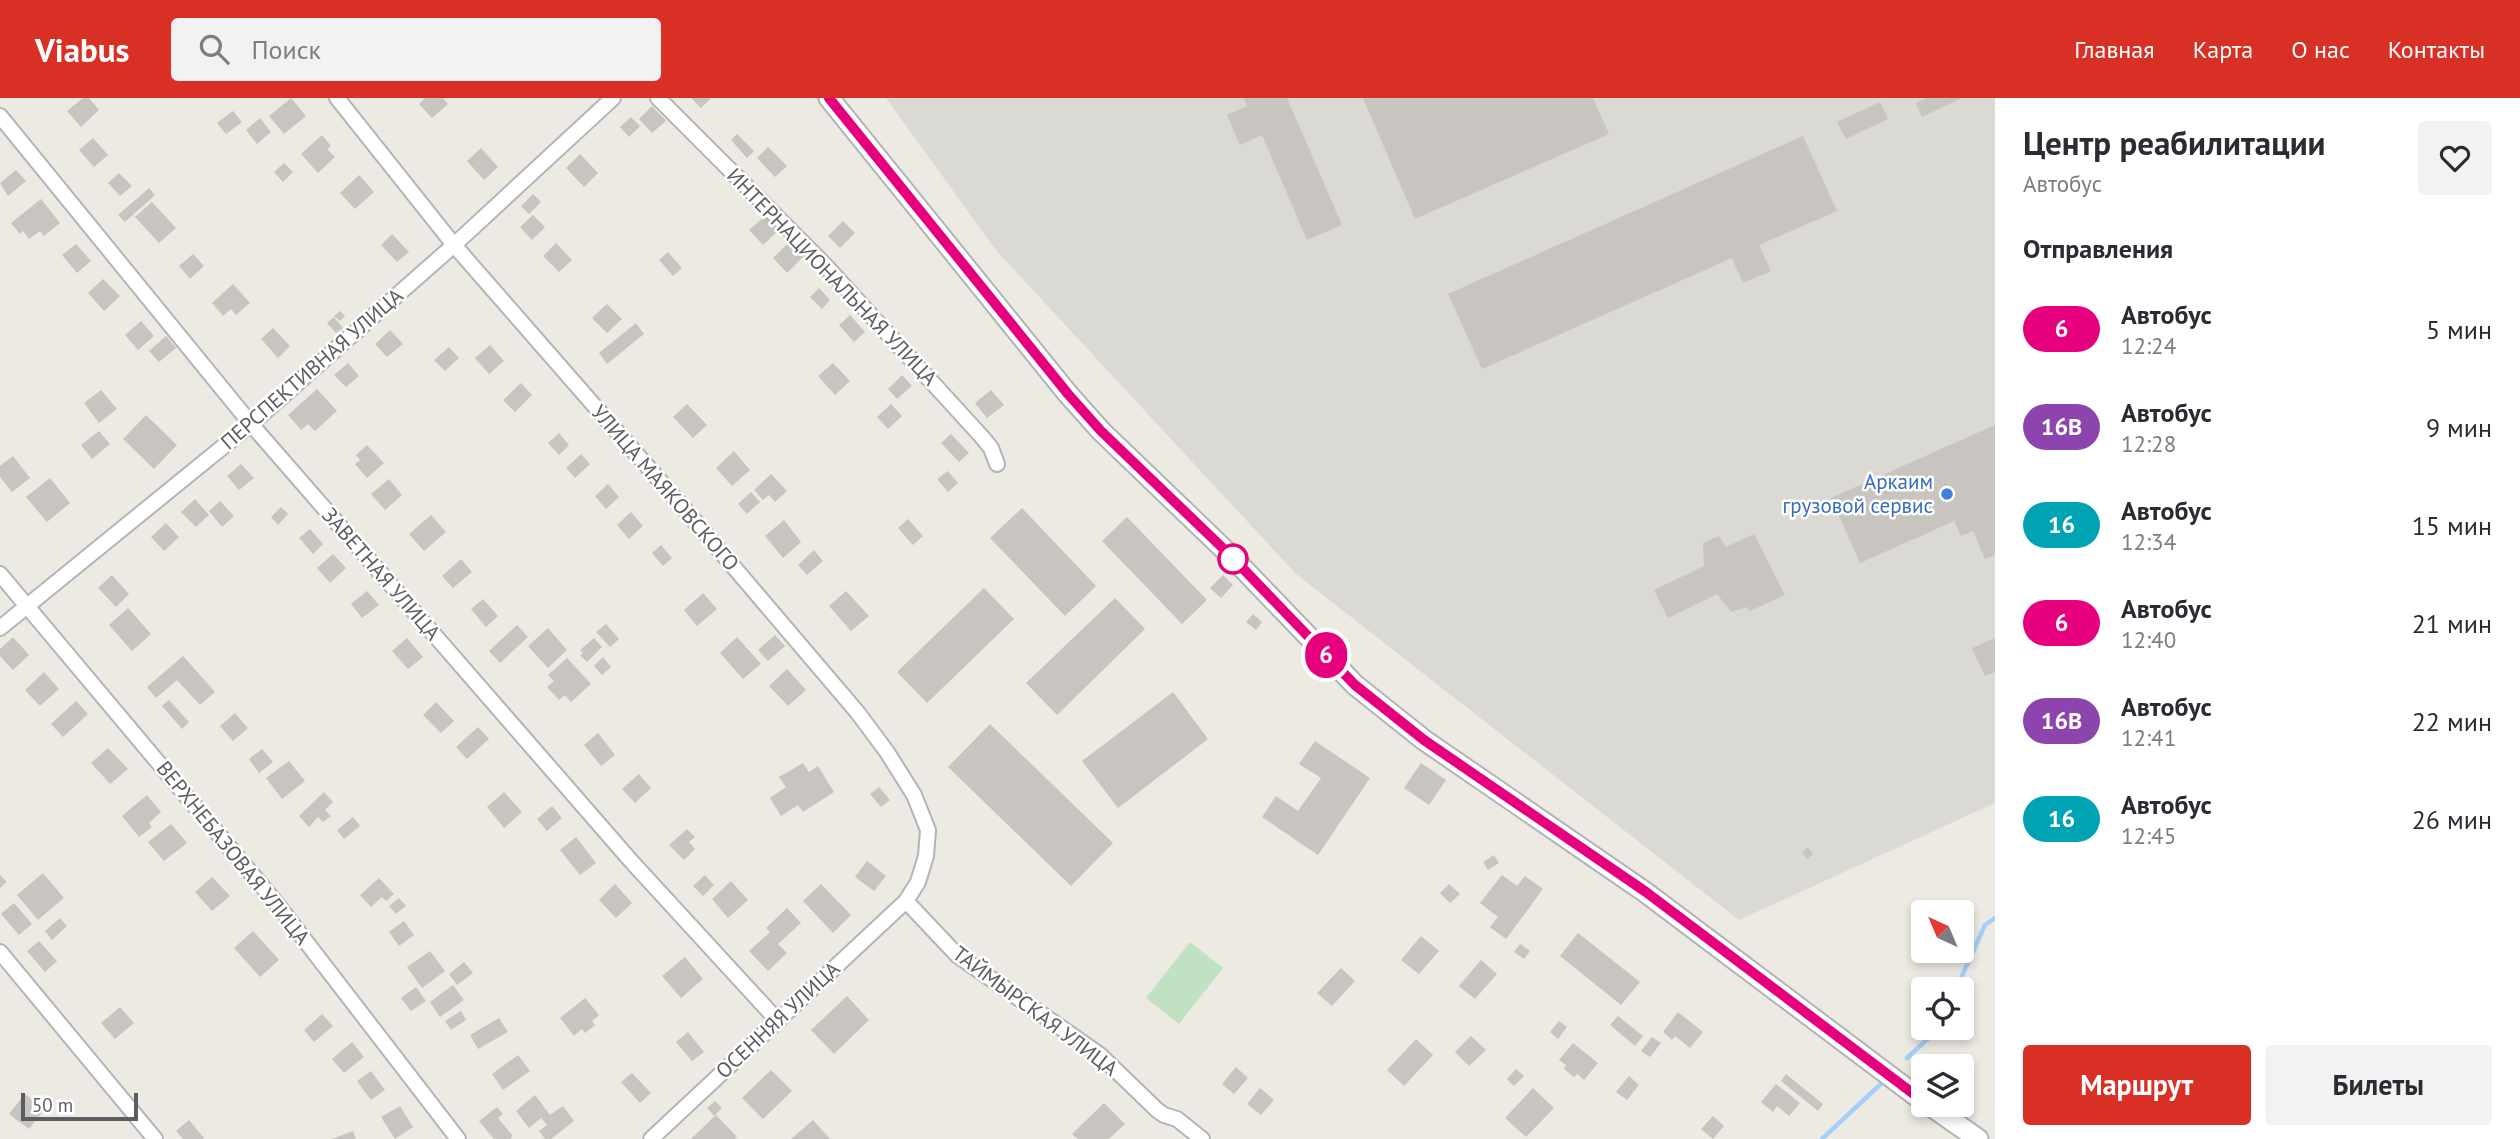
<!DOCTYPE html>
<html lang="ru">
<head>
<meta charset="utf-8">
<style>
	body { margin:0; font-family:"PT Sans",sans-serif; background:#f2f2f3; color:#2b2b33; height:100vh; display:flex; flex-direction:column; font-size:26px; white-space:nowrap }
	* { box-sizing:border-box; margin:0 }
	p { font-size:23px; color:#7c7c81 }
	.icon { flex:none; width:38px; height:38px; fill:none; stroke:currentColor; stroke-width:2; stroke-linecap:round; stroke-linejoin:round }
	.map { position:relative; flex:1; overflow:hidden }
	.details { display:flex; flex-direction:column; background:#fff; width:525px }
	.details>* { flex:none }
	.badge { padding:0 14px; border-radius:23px; font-size:24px; line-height:46px }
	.needle { width:46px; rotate:316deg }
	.tools { position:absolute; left:1911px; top:802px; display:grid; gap:14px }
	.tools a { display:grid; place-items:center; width:63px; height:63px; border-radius:7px; background:#fff; box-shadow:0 4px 10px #0003; font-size:35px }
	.scale { position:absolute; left:21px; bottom:18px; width:117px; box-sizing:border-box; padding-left:7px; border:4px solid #5a5d62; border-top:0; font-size:19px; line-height:24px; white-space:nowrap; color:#5a5d62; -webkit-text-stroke:5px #fff; paint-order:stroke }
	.map>.badge { position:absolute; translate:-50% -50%; box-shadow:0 0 0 4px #fff }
	h2 { padding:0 28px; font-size:26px; line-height:63px }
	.round { display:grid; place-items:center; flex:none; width:74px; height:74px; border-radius:7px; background:#f2f2f3 }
	.headline { display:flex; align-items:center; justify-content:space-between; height:119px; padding:0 28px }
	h1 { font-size:33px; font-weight:700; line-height:52px }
	.primary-button { display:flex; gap:14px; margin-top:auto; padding:14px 28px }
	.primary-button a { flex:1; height:80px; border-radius:7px; background:#d93025; color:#fff; font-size:28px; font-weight:700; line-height:80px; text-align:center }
	.primary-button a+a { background:#f2f2f3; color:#2b2b33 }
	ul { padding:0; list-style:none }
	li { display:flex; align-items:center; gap:21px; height:98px; padding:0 28px }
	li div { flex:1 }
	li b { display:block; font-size:26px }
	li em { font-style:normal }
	li .badge { min-width:77px; font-weight:700; text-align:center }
	header { display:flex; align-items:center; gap:42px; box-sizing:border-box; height:98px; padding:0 35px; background:#d93025; color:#fff }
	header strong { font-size:33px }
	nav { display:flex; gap:38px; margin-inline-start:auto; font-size:24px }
	.search { width:490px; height:63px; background:#f2f2f3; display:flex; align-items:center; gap:18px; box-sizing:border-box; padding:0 24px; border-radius:7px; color:#7c7c81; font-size:26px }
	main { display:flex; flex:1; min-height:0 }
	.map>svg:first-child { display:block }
</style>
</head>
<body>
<header>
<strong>Viabus</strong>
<div class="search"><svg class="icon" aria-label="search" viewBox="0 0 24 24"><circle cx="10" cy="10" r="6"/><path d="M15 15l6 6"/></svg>Поиск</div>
<nav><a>Главная</a><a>Карта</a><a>О нас</a><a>Контакты</a></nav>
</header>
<main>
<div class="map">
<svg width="1995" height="1041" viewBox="0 0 1995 1041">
	<rect width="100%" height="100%" fill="#eceae2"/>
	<path fill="#dbd9d4" d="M886,0H1995V705L1739,822L1296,476L995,151Z"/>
	<path fill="#c0e2c2" d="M1190,844L1223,870L1179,926L1146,900Z"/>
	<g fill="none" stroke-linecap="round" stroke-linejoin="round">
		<path stroke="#a5cff9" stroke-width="4.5" d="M1956,891L1985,827L1995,820
			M1907,960L1934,935L1937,929
			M1822,1041L1885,982"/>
	</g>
	<path fill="#c8c4bf" d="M83,0H89L99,12L81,29L67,13Z
		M291,0L306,18L284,36L269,18Z
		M425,0H443L448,6L432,20L419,6Z
		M691,0H711L701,10Z
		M1243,0H1287L1342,127L1307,142L1262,37L1240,47L1227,17L1247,8Z
		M1363,0H1593L1609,36L1415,121Z
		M1927,0H1962L1922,19L1916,5Z
		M1880,4L1888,21L1846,41L1837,24Z
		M652,8L666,23L652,35L639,21Z
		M233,13L242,24L226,36L217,25Z
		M631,19L640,28L629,39L620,29Z
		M260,20L271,34L257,46L246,32Z
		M737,36L754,53L747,60L731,42Z
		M322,37L331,48L327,51L335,59L318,75L301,56Z
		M1803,38L1837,113L1759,147L1771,173L1743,185L1732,160L1482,271L1448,196Z
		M93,40L108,57L94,69L79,52Z
		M768,49L787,68L775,79L757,60Z
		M481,50L498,69L484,82L467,63Z
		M580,56L598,75L584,89L566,70Z
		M284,65L293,74L283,84L274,74Z
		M16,72L26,83L8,98L0,85Z
		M119,75L132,88L120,98L108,85Z
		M359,77L374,94L355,111L340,95Z
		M149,90L155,97L125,124L118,117Z
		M533,96L541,104L529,116L521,108Z
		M41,101L60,125L44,138L40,133L29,141L23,133L20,136L11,125Z
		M152,104L176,130L159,145L135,119Z
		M533,117L545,129L532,142L520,129Z
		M765,118L779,132L763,147L749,132Z
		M843,123L855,135L840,150L828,138Z
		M392,136L409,154L397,164L381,147Z
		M789,144L803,159L787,175L773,160Z
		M556,145L572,162L559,174L543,158Z
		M76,146L91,163L77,175L62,157Z
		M668,154L682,170L673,178L659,162Z
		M193,156L204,168L190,181L179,168Z
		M103,181L120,198L104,213L88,195Z
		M233,186L250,205L236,217L231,211L223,218L212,205Z
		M819,190L830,202L822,211L810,199Z
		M607,206L622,221L607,235L592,220Z
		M340,213L345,218L340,223L334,218Z
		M850,217L865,234L854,244L839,227Z
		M334,219L343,230L336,235L327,225Z
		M141,223L154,238L138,252L125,237Z
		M636,225L644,236L607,266L599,255Z
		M273,230L290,248L278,260L261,241Z
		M390,232L403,246L387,259L375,246Z
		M166,238L176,250L159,264L149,253Z
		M490,247L504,263L489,276L475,260Z
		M449,249L459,260L445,273L434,262Z
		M348,265L359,278L346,289L334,277Z
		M833,265L850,283L835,297L818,278Z
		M902,277L912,288L897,301L888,291Z
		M521,285L532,297L515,314L503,302Z
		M317,291L337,313L315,333L308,326L301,332L288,317Z
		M101,292L117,311L99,325L84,305Z
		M991,292L1004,307L987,320L975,305Z
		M687,306L707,327L693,340L673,319Z
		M891,306L902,318L888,331L877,319Z
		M146,317L177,347L154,371L123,341Z
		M1995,327V457L1985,461L1973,433L1961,438L1954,423L1860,465L1831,400Z
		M99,333L110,346L92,361L81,347Z
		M559,335L569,347L559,357L548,345Z
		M951,336L969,355L959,364L941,345Z
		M367,347L384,365L367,380L355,366L360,362L356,357Z
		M734,353L750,372L732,388L716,370Z
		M581,356L590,366L575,380L566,370Z
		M13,358L30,380L12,394L0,379V368Z
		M241,366L254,380L239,392L227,378Z
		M948,373L958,385L948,394L937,381Z
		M771,376L787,393L775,404L769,397L763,402L754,392Z
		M50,380L70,405L47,424L26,399Z
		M389,381L402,397L385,412L371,396Z
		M608,386L619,399L606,411L595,398Z
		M751,394L760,404L747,416L738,406Z
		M195,401L209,417L196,429L181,414Z
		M220,403L234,418L222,429L209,413Z
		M281,409L288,416L278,427L271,419Z
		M1022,410L1096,488L1065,518L990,440Z
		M631,414L643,428L629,441L617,427Z
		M431,417L446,434L424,453L409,436Z
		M1127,419L1207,502L1182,526L1102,443Z
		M908,421L923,438L913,447L898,430Z
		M784,422L801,444L783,460L765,438Z
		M166,425L179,439L164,453L151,439Z
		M310,431L323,446L313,456L299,440Z
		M1754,436L1785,497L1750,513L1747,509L1731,514L1717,496L1668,520L1654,492L1704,468L1703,445L1719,438L1726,449Z
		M661,447L672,460L663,468L652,455Z
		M814,452L823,463L807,477L798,467Z
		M333,456L346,470L330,485L317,470Z
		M461,461L472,474L453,490L442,478Z
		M112,477L129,496L116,509L98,490Z
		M1223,477L1233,487L1221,500L1210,490Z
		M984,490L1014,521L927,605L897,574Z
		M367,493L379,507L362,520L351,506Z
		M846,493L869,518L851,533L829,508Z
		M703,495L717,511L697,528L684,512Z
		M1115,500L1145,531L1057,617L1026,585Z
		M483,501L498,518L486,529L471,511Z
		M128,510L151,536L132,553L109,527Z
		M1253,516L1262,524L1256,532L1246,524Z
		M606,526L619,541L610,549L596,534Z
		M517,527L528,539L500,565L489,553Z
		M548,530L567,552L548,570L528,548Z
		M775,537L785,548L768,563L758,552Z
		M13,539L29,557L13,572L0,558V551Z
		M737,539L761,566L743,581L720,555Z
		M407,540L423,559L408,571L392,553Z
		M594,540L602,549L587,564L580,557L583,555L580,552Z
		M1995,540V574L1985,578L1972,550Z
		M183,558L215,594L200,607L177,582L156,600L147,589Z
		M603,559L611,569L602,577L594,568Z
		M567,560L591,586L571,604L565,597L559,602L547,589L554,583L548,577Z
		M787,571L806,592L788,608L769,588Z
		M44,574L59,591L40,608L25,592Z
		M1173,594L1208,641L1118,710L1082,663Z
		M169,602L189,624L182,631L162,608Z
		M76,603L88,616L63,639L51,626Z
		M436,604L454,623L441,635L423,617Z
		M235,615L248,630L233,643L220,628Z
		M990,626L1113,745L1071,788L948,669Z
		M478,629L489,641L467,661L456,649Z
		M598,635L615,657L601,668L584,647Z
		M1315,643L1370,680L1318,757L1262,719L1276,698L1298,713L1321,680L1299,666Z
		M108,650L128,671L110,686L91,665Z
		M262,651L273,664L259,675L249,661Z
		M289,663L305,683L282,701L266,680Z
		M803,665L809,674L818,668L834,694L803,714L798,707L781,718L770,700L786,689L779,679Z
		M1421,665L1446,682L1429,707L1404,690Z
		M639,676L651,690L635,705L622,691Z
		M879,689L890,702L881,709L870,696Z
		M324,694L333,704L325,712L331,718L323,724L318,719L309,729L299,718Z
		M504,694L522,714L504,730L487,709Z
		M147,697L161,714L149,725L152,729L139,739L122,718Z
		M552,708L562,720L547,733L537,721Z
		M353,719L360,728L344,741L337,732Z
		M171,726L187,745L164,763L148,744Z
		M687,731L695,739L689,744L695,751L684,762L669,747Z
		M576,739L596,765L580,777L560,752Z
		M1808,749L1813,756L1807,761L1802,754Z
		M1494,757L1499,765L1488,772L1483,764Z
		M867,763L886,778L874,793L855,779Z
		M43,775L64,800L38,822L17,797Z
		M0,777L7,784L0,790Z
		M705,777L714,787L703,798L693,788Z
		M1502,777L1517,788L1525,778L1543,791L1506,841L1490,829L1498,819L1480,805Z
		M212,779L230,798L212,813L195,794Z
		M379,780L394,796L386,803L382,799L371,809L360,797Z
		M731,783L748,802L728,820L712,801Z
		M615,786L632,805L616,820L599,802Z
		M821,786L851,817L833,835L803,803Z
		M1449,786L1460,796L1450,805L1440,795Z
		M399,800L406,808L396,816L389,808Z
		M14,805L32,826L19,837L1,816Z
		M787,810L801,825L778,846L787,855L768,873L749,853L770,834L766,830Z
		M60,820L67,828L52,842L45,833Z
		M404,823L414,837L399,848L389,834Z
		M253,833L279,862L260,879L234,850Z
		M1578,835L1640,884L1621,907L1560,858Z
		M1421,838L1439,853L1419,876L1401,862Z
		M39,843L57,863L45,874L27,853Z
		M1520,846L1530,853L1524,861L1514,854Z
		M430,853L445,873L422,890L407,869Z
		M685,859L703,881L681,900L662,878Z
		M1481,862L1497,876L1475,901L1459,888Z
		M464,864L473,875L457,887L449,876Z
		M1341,870L1355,883L1332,908L1317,895Z
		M453,887L464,902L440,919L430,904Z
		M416,889L426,903L411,913L401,900Z
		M847,898L869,922L834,956L811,932Z
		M585,900L599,917L592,923L595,927L585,935L582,931L574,938L560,920Z
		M120,909L134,925L115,941L101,925Z
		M461,913L466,922L451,932L445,923Z
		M1678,914L1703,934L1690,950L1675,938L1672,942L1663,934Z
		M322,916L333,928L314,944L304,932Z
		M1618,918L1643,938L1635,948L1610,927Z
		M499,920L508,934L478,951L470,937Z
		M1559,923L1567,929L1558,941L1550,934Z
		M688,934L704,954L692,963L676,944Z
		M1471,938L1486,952L1469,968L1455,954Z
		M1652,939L1661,945L1650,959L1641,953Z
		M1416,941L1433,957L1404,988L1387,972Z
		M352,944L364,959L344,975L332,961Z
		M1573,945L1598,965L1584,982L1577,976L1574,979L1564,971L1566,967L1559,962Z
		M518,957L530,973L503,992L492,976Z
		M1236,969L1248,980L1234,996L1222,986Z
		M1516,971L1524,978L1514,988L1507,981Z
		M771,972L792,993L763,1021L742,1000Z
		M371,973L385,992L371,1002L357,983Z
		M632,975L651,995L640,1005L621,984Z
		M1786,976L1823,1006L1818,1013L1781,983Z
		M1629,978L1639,987L1627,1002L1616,994Z
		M1776,986L1800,1005L1789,1018L1777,1008L1773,1014L1761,1004Z
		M1260,990L1274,1002L1261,1017L1247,1006Z
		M1533,990L1554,1010L1526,1039L1505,1020Z
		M25,996L44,1012L29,1031L9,1016Z
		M535,997L550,1017L563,1008L574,1023L551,1041H545L539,1033L547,1027L541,1020L529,1030L516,1013Z
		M715,1003L722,1010L714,1018L707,1010Z
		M1104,1005L1125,1026L1109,1041H1078L1072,1036Z
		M400,1008L413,1029L395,1041L381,1019Z
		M497,1009L503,1016L498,1020L513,1038L510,1041H494L479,1023Z
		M716,1017L737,1039L735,1041H691Z
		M1713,1018L1724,1028L1713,1041L1701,1031Z
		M189,1022L204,1040L203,1041H183L176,1033Z
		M813,1022L830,1041H791Z
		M353,1033L356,1041H332Z"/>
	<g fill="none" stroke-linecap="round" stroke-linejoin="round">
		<defs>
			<path id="street" d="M337,0L454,147L681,407L858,615L887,654L914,697L928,732L926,758L918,784L906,803L651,1041
				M658,0L825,167L982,339L991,350L997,366
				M0,18L251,326L631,763L777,922
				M0,476L277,806L458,1041
				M0,530L251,326L454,147L613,0
				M906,803L957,857L1100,957L1157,1012L1164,1017L1177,1021L1202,1041
				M0,854L155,1041"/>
			<path id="secondary" d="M829,0L1068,296L1101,333L1230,457L1355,587L1424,642L1645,794L1923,1003
				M1928,1006L1978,1041"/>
		</defs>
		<use href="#street" stroke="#b2b4b8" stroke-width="18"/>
		<use href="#secondary" stroke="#b1b4b9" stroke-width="23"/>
		<use href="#street" stroke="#fff" stroke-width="14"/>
		<use href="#secondary" stroke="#fff" stroke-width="19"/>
	</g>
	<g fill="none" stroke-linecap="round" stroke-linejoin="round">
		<defs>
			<path id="line" d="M829,0L1068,296L1101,333L1230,457L1355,587L1424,642L1646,794L1923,1003"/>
		</defs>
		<use href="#line" stroke="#fff" stroke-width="16"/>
		<use href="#line" stroke="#e6007e" stroke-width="10"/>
	</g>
	<circle fill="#3f7fe0" stroke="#fff" stroke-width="2.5" cx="1947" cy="396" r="7"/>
	<circle fill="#fff" stroke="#e6007e" stroke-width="3.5" cx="1233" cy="461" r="14"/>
	<g text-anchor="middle" stroke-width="5" stroke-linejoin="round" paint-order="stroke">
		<g font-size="21" fill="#5a5d62" stroke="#fff">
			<text transform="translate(832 179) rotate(46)" y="7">ИНТЕРНАЦИОНАЛЬНАЯ УЛИЦА</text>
			<text transform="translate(312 271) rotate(-41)" y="7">ПЕРСПЕКТИВНАЯ УЛИЦА</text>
			<text transform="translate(665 390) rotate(49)" y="7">УЛИЦА МАЯКОВСКОГО</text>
			<text transform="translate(381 476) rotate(49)" y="7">ЗАВЕТНАЯ УЛИЦА</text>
			<text transform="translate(233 755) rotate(51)" y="7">ВЕРХНЕБАЗОВАЯ УЛИЦА</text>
			<text transform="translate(1035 913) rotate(37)" y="7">ТАЙМЫРСКАЯ УЛИЦА</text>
			<text transform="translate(778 922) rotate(-43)" y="7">ОСЕННЯЯ УЛИЦА</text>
		</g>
		<g font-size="21" fill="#366cbe" stroke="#fff" text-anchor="end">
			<text x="1933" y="391">Аркаим<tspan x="1933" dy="24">грузовой сервис</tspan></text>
		</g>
	</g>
</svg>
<div class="tools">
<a><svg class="needle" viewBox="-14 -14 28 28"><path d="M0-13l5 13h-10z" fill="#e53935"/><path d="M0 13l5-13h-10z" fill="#7c7c81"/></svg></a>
<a><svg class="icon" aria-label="locate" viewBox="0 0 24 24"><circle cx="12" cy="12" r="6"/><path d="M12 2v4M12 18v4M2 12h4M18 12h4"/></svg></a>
<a><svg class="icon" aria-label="layers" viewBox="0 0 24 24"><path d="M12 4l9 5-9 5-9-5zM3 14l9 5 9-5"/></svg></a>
</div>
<div class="scale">50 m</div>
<b class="badge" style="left:1326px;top:557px;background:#e6007e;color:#fff">6</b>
</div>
<section class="details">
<div class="headline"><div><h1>Центр реабилитации</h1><p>Автобус</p></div><a class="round"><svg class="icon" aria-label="heart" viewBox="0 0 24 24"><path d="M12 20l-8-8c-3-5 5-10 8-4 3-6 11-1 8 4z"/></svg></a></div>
<h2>Отправления</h2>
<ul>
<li><span class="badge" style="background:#e6007e;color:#fff">6</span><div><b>Автобус</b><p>12:24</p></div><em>5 мин</em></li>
<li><span class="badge" style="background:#8e44ad;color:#fff">16В</span><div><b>Автобус</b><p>12:28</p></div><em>9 мин</em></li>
<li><span class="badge" style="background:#00a3b4;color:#fff">16</span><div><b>Автобус</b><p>12:34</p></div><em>15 мин</em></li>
<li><span class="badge" style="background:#e6007e;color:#fff">6</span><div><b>Автобус</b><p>12:40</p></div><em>21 мин</em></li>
<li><span class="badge" style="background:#8e44ad;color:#fff">16В</span><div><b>Автобус</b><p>12:41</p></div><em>22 мин</em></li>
<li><span class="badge" style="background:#00a3b4;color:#fff">16</span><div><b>Автобус</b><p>12:45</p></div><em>26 мин</em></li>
</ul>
<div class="primary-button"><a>Маршрут</a><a>Билеты</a></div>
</section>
</main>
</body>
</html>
